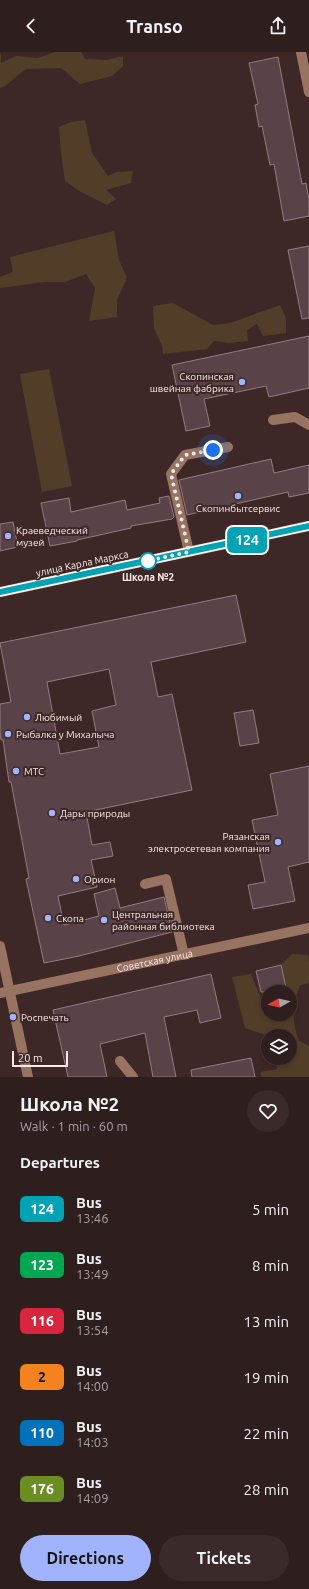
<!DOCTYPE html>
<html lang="en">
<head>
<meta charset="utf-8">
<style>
	body { margin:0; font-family:Ubuntu,sans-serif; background:#3a2b2a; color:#f1f3f6; height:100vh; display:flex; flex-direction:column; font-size:15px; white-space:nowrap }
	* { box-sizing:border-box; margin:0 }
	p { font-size:13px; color:#a7a2a4 }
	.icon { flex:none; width:22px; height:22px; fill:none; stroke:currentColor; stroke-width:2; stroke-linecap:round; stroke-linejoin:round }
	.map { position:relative; height:1025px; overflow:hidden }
	.sheet { display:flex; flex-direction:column; background:#2e1e1d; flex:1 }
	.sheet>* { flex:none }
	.badge { padding:0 8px; border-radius:6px; font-size:14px; line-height:26px }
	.needle { width:26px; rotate:262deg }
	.buttons { position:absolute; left:261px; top:933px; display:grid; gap:8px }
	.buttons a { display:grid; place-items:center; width:36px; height:36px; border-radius:50%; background:#2e1e1d; box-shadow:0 2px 6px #0003,0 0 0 1px #493c3b; font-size:20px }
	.scale { position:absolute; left:12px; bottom:10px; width:56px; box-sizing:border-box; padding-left:4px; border:2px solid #faebea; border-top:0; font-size:11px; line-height:14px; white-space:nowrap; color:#faebea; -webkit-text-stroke:3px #3d2827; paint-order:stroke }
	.you { position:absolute; width:20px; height:20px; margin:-10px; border:3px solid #fff; border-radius:50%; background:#1a73e8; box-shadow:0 0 0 6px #1a73e833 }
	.map>.badge { position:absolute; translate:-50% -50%; box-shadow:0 0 0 2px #fff }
	h2 { padding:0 20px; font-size:15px; line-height:36px }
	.round { display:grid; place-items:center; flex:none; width:42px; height:42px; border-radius:21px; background:#3a2b2a }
	.summary { display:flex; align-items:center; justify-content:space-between; height:68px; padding:0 20px }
	h1 { font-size:19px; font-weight:700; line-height:30px }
	.cta { display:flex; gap:8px; margin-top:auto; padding:8px 20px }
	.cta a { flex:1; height:46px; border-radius:24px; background:#a1b3fd; color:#111; font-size:16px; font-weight:700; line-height:46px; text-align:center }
	.cta a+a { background:#3a2b2a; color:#f1f3f6 }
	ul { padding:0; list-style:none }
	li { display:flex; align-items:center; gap:12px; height:56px; padding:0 20px }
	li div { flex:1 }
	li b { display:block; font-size:15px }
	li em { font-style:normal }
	li .badge { min-width:44px; font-weight:700; text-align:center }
	header { display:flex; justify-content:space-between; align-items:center; height:52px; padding:0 20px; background:#2e1e1d; font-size:18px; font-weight:700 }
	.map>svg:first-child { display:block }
</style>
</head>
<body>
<header><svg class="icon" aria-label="back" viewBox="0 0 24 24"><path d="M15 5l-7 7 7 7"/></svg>Transo<svg class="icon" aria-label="share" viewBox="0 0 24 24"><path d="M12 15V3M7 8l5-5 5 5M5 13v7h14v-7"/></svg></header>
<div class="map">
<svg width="309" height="1025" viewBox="0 0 309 1025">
	<rect width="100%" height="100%" fill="#3d2827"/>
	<path fill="#523e28" d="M0,0L1,2V11L16,4L38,6L55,0H81L85,7L107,8L123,4V14L112,24L80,32L61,16L26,17L5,34L0,36Z
		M85,68L92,101L108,124L117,120L133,119L131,131L106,138L116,147L107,153L81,140L65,129L61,101L59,75L71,70Z
		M114,179L119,208L127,226L117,248V265L89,269L95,236L86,222L65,230H44L0,236V225L13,220L10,205Z
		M173,251L213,273L230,271L280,253L286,266V281L263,284L257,272L247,278L248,289L229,291L214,289L207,297L163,302L162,294L154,276L153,254Z
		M49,317L72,434L42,440L20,322Z
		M292,902L308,903L309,910V931L300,933C293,953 291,969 299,989L309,994V1025H261V1020L277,1017L276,1006H290V984H269L245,976L232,925L251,922L263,951L268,950V962H290V940H287L281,913Z"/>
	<path fill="#594248" stroke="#947c81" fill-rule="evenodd" d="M278,5L302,132L306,131L309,148V164L284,169L274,112L270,113L262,74L259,75L255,53L258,52L249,11Z
		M309,194V266L302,267L288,198Z
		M309,284V336L269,345L266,334L204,347L210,374L186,379L172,313Z
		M271,407L274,421L309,413V441L289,445L288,440L187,463L179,428Z
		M169,444L174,465L172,467L131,474V476L77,488V489L50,494L41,451L69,446L71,460L125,448L127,458L160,451L159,446Z
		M13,470L18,495L0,499V472Z
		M236,543L246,590L151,610L158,645L172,642L192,738L86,760L92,793L110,790L113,804L91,808L97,835L58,844L64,873L99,864L94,842L115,836L120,856L164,845L172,880L79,904L44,911L26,827L29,826L11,730H9L3,688H1L0,681V652L11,650L0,591ZM109,617L116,653L92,659L99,695L60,702L47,630Z
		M253,658L259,691L240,694L234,661Z
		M309,714V810L288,815L295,849L253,857L248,833L265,830L252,768L278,763L270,722Z
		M281,913L287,940H261L256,919Z
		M211,922L221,966L200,971L197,958L164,965L176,1025H153L145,981L100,992L107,1025H68L53,958Z
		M251,1006L255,1025H192L191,1018Z"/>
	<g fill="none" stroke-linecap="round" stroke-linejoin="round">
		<g stroke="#987361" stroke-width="10">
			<path d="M301,0L309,40"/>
			<path d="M273,368L295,365L309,373"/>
			<path d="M189,500L171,422L185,403L228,395"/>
			<path d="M145,832L166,827L184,903"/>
			<path d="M0,894L28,1025"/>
			<path id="s1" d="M0,941L309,876"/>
			<path d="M120,1009L133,1025"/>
		</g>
		<path stroke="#f7ba9d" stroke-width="10" d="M0,540L309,474"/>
	</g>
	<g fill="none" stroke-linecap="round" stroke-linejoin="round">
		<defs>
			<path id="line" d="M0,540L309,474"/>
		</defs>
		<use href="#line" stroke="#fff" stroke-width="9"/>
		<use href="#line" stroke="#00a3b4" stroke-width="6"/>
		<path stroke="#faebea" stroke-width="4" stroke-dasharray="0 7.2" d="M148,509H146L189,500L171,422L185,403L213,398"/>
	</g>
	<g fill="#a1b3fd" stroke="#3d2827" stroke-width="1.5">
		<circle cx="242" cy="330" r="4"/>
		<circle cx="238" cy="444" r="4"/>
		<circle cx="8" cy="484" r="4"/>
		<circle cx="27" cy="665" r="4"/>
		<circle cx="8" cy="682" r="4"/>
		<circle cx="16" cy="719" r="4"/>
		<circle cx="52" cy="761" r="4"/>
		<circle cx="278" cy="790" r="4"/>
		<circle cx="76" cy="827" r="4"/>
		<circle cx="48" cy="866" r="4"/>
		<circle cx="104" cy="868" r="4"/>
		<circle cx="13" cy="965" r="4"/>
	</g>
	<circle fill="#fff" stroke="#00a3b4" stroke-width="2" cx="148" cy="509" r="8"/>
	<g text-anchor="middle" stroke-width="4" stroke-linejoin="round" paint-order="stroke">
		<g font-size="10" fill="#faebea" stroke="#3d2827" text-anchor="start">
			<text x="234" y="328" text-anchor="end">Скопинская<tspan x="234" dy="12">швейная фабрика</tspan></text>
			<text x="238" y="460" text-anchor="middle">Скопинбытсервис</text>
			<text x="16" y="482">Краеведческий<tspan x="16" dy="12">музей</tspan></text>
			<text x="35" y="669">Любимый</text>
			<text x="16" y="686">Рыбалка у Михалыча</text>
			<text x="24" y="723">МТС</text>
			<text x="60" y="765">Дары природы</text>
			<text x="270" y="788" text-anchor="end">Рязанская<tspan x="270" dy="12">электросетевая компания</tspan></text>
			<text x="84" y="831">Орион</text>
			<text x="112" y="866">Центральная<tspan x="112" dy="12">районная библиотека</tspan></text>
			<text x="56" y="870">Скопа</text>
			<text x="21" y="969">Роспечать</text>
		</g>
		<g font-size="10" fill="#faebea" stroke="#3d2827">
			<text transform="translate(82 511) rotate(-12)" y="4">улица Карла Маркса</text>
			<text dy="4" stroke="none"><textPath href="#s1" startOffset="158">Советская улица</textPath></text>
		</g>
		<g font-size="10" font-weight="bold" fill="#faebea" stroke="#3d2827">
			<text x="148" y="529">Школа №2</text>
		</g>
	</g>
</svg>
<div class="buttons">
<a><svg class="needle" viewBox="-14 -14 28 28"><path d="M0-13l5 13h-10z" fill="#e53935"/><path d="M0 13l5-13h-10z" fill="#a7a2a4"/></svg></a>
<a><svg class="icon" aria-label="layers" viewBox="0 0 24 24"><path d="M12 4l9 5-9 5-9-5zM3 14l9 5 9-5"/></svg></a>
</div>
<div class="scale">20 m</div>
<div class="you" style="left:213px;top:398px"></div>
<b class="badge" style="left:247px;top:488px;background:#00a3b4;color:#fff">124</b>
</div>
<section class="sheet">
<div class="summary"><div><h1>Школа №2</h1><p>Walk · 1 min · 60 m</p></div><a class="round"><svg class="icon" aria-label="heart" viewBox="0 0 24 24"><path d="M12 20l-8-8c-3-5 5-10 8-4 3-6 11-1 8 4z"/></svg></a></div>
<h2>Departures</h2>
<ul>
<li><span class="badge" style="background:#00a3b4;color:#fff">124</span><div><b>Bus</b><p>13:46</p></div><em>5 min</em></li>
<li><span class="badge" style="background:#00a651;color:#fff">123</span><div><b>Bus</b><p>13:49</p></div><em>8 min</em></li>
<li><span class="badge" style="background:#d7263d;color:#fff">116</span><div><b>Bus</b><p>13:54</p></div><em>13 min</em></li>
<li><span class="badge" style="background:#f58220;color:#111">2</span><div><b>Bus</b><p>14:00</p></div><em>19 min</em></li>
<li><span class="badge" style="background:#0072bc;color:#fff">110</span><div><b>Bus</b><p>14:03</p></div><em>22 min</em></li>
<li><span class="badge" style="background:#6b8e23;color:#fff">176</span><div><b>Bus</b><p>14:09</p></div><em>28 min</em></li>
</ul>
<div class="cta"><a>Directions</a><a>Tickets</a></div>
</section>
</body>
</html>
